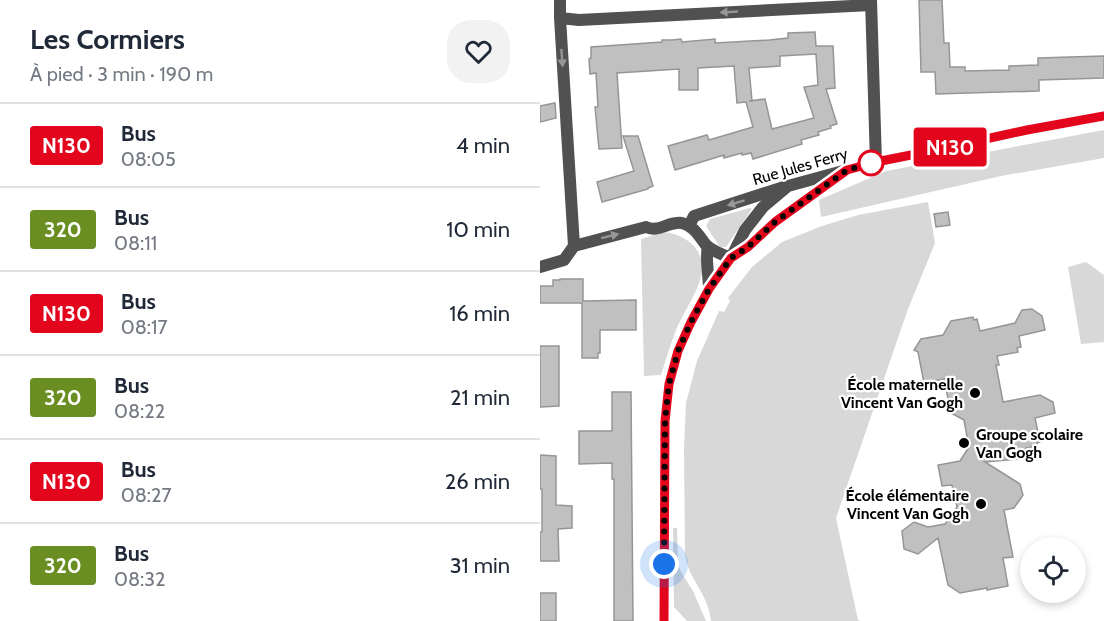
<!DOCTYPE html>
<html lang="fr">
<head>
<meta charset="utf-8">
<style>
	body { margin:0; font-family:Cabin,sans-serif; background:#f2f2f3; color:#1f2937; height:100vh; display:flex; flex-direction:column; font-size:22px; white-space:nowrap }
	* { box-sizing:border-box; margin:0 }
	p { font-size:20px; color:#747a83 }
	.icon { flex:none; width:33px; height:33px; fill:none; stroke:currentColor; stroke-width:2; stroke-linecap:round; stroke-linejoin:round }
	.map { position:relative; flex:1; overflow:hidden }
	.panel { display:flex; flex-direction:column; background:#fff; width:540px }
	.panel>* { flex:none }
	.badge { padding:0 12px; border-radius:4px; font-size:21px; line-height:39px }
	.controls { position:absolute; left:480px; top:537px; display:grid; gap:12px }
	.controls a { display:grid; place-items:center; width:66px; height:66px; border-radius:50%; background:#fff; box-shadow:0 3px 9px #0003; font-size:30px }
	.you { position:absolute; width:30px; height:30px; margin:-15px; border:4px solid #fff; border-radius:50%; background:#1a73e8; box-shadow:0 0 0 9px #1a73e833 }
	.map>.badge { position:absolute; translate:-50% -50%; box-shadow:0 0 0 3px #fff }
	.round { display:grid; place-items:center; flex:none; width:63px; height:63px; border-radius:24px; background:#f2f2f3 }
	.head { display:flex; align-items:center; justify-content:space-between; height:102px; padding:0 30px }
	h1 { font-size:28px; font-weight:800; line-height:45px }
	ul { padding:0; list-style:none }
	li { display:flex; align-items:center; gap:18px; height:84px; padding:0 30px; border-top:2px solid #e0e1e3 }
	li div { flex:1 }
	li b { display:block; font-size:22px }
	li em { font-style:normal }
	li .badge { min-width:66px; font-weight:700; text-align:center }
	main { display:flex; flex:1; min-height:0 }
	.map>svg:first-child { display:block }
</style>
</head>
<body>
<main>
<section class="panel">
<div class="head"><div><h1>Les Cormiers</h1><p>À pied · 3 min · 190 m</p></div><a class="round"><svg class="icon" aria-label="heart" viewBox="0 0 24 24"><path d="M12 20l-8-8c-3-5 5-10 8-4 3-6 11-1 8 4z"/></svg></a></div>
<ul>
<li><span class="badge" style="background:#e3051c;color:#fff">N130</span><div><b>Bus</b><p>08:05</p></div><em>4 min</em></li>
<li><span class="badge" style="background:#6b8e23;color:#fff">320</span><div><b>Bus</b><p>08:11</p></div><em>10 min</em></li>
<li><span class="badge" style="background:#e3051c;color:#fff">N130</span><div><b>Bus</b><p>08:17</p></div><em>16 min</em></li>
<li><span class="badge" style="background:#6b8e23;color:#fff">320</span><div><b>Bus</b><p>08:22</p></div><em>21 min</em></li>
<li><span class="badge" style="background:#e3051c;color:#fff">N130</span><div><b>Bus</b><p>08:27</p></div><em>26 min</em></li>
<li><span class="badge" style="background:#6b8e23;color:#fff">320</span><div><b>Bus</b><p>08:32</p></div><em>31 min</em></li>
</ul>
</section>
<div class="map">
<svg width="564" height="621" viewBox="0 0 564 621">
	<rect width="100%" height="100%" fill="#fff"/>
	<path fill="#d8d8d8" d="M564,130V158L461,176L281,217L279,200L346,171Z
		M388,202L395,243L368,309L296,518L318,620L321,621H171C169,602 159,589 150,572C148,567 146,560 145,554L144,449L146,403L157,361L179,311L184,312L190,301L188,298L212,267L242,242L282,226L318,215Z
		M210,208L212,209L186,247H180L166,226L170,219Z
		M124,232C149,235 169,253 160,280C155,297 143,313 136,330C130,345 126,360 121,375L104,376L101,239Z
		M546,262L564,275V342L541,344L528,267Z
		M133,528H137L138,565L141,572L153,591L166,621H147L134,607Z"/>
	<path fill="#c0c0c0" stroke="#959595" stroke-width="1.5" fill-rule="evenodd" d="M379,0H402L404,43H409L410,67H425V71L469,70V66L498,65V58L564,56V78L499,80V91L396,94L395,72H381Z
		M275,32L276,46H293L295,88L286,89L297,124L290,126L291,128L278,132L279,135L261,140L262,144L213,159L211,153L202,155V153L184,158V155L135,170L128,146L167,135L169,140L213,127L206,102L197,103L194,66L158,68V90H139V69L77,73L82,148L59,149L55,107H58L56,73L50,74L49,59L51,58V47L122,42V40H132L141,39L142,42L175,39V43L229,40L248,38V33ZM276,54L278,85L264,87L274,118L232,129L225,99L209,101H212L209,68L240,66V56Z
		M15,103L16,118L0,122V106Z
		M83,136H98L113,186L108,188V189L62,202L57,182L94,171Z
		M408,212L410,225L396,227L394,214Z
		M20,279H43V301L96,300V330H60V353H58V358H42V303H0V286H13V280H20Z
		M492,309L502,316L505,330L479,336L481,347L477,348L478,352L457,356L459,365H456L463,402L500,395L513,402L515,413L495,418L500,442L497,443V446L486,448L479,459L445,462L480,484L483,495L474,508L464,510L473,557L463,558L468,586L447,590V588L420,593L408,585L398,538L378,554L364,549L362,531L374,522L388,527L405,524L417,507L412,485L402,486L398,465L420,461L429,447L424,420L411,413L404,379L384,383L378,352L374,350L381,339L403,335L411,321L433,317L434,320L437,319L440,331L475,323L482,310Z
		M0,346H19V406L0,407Z
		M72,392H91L93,621H74V479H72V463L39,464V431H72Z
		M0,455L16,456V505L32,506V528L18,529L19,561H0V532H2V489H0Z
		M0,593H16V621H0Z"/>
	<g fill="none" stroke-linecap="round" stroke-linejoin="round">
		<path stroke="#515151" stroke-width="12" d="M20,0V18L34,246
			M20,18L39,20L331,5
			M149,226L154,216L247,186
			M168,247C165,256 169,277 169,289
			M0,267L24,260L34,246L106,227C118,233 129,221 142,223C154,226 159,236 166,245C172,251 183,255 191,258"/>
		<path stroke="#515151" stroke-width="12" d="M331,0L336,162
			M191,258L209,247L235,222L298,175
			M124,621L125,421L129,384L138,351L151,322L169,289L191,258L205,230L223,207L248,186L336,162L391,151L487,130L564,116"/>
	</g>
	<defs><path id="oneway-solid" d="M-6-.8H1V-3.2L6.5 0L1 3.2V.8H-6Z" transform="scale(1.5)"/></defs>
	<g fill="#979797">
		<use href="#oneway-solid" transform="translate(189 12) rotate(177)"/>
		<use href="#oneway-solid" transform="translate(22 58) rotate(86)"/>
		<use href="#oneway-solid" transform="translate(196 203) rotate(163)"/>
		<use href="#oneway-solid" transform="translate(70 236) rotate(-14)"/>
	</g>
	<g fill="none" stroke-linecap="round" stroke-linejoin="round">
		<defs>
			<path id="line" d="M124,621L125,421L129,384L138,351L151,322L169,289L191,258L208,247L235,222L307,170L336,162L391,151L487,130L564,116"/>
		</defs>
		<use href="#line" stroke="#fff" stroke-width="14"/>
		<use href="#line" stroke="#e3051c" stroke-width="9"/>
		<path stroke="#000" stroke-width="6" stroke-dasharray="0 10.8" d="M124,564L125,421L129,384L138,351L151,322L169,289L191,258L208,247L235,222L307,170L336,162L331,163"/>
	</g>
	<circle fill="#fff" stroke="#e3051c" stroke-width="3" cx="331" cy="163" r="12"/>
	<g fill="#000" stroke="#fff" stroke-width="2">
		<circle cx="435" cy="393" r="6"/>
		<circle cx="424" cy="443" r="6"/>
		<circle cx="441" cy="504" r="6"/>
	</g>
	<g text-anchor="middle" stroke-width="4.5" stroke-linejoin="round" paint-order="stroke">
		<g font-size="16" fill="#000" stroke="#fff">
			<text transform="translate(260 166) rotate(-16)" y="6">Rue Jules Ferry</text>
		</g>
		<g font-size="16" font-weight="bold" fill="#000" stroke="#fff" text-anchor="end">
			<text x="423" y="390">École maternelle<tspan x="423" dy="18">Vincent Van Gogh</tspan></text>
			<text x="436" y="440" text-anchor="start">Groupe scolaire<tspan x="436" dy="18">Van Gogh</tspan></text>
			<text x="429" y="501">École élémentaire<tspan x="429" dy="18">Vincent Van Gogh</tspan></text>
		</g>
	</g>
</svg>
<div class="controls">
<a><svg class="icon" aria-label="locate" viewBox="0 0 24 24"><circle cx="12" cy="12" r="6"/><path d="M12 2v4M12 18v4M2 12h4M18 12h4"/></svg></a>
</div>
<div class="you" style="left:124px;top:564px"></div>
<b class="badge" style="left:410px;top:147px;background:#e3051c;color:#fff">N130</b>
</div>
</main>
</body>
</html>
